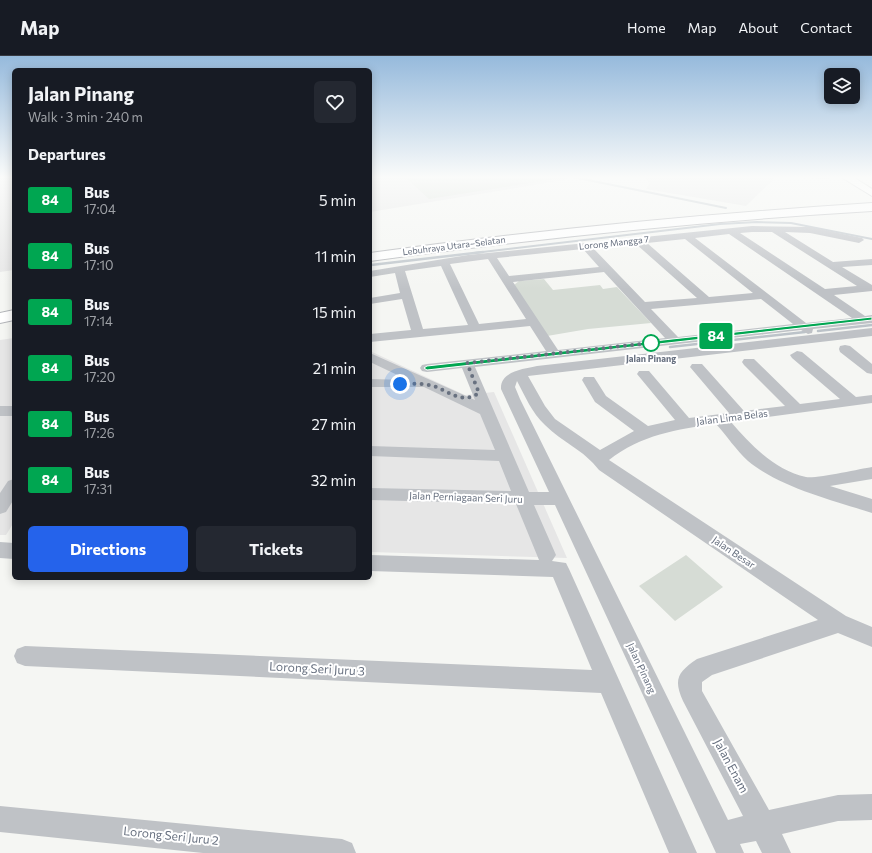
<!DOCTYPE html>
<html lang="en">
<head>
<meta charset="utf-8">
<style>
	body { margin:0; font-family:Commissioner,sans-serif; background:#242831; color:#f1f3f6; height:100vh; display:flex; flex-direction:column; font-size:15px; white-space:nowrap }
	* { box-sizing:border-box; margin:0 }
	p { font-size:13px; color:#9ea1a6 }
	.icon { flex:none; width:22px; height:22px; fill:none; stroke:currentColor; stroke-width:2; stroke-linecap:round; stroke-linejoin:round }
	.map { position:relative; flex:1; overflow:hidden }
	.drawer { position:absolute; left:12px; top:12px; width:360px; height:512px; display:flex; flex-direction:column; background:#171b24; border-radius:6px; box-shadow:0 2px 10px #0003 }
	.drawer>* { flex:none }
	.badge { padding:0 8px; border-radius:3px; font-size:14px; line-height:26px }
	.buttons { position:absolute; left:824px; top:12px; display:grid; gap:8px }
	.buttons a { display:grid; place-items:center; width:36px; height:36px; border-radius:6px; background:#171b24; box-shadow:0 2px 10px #0003; font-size:20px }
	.you { position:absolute; width:20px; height:20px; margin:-10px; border:3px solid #fff; border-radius:50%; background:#1a73e8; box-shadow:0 0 0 6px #1a73e833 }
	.map>.badge { position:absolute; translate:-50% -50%; box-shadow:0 0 0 2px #fff }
	h2 { padding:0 16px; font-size:15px; line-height:36px }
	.round { display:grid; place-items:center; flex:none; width:42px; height:42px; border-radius:6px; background:#242831 }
	.summary { display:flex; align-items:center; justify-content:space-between; height:68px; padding:0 16px }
	h1 { font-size:19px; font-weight:700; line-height:30px }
	.primary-button { display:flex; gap:8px; margin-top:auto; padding:8px 16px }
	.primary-button a { flex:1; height:46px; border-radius:6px; background:#2563eb; color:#fff; font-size:16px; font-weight:700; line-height:46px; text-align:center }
	.primary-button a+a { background:#242831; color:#f1f3f6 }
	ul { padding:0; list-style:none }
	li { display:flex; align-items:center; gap:12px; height:56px; padding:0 16px }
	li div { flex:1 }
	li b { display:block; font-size:15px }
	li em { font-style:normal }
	li .badge { min-width:44px; font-weight:700; text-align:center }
	header { display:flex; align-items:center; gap:24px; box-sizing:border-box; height:56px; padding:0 20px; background:#171b24; border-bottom:1px solid #363941 }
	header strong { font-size:19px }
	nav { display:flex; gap:22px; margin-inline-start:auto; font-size:14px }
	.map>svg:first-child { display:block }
</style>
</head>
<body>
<header>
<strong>Map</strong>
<nav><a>Home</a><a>Map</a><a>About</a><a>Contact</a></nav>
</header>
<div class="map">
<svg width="872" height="797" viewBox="0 0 872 797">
	<rect width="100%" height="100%" fill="#f5f6f3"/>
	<path fill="#e6e6e6" d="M0,121H14V214L0,216Z
		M370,121H559L570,123L370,156Z
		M643,121H827L829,123L776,121L746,150L646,133L650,127Z
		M14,282V466L6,479H0V284Z
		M370,295L465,339L494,336L567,502L370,496Z"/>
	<path fill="#d6dcd5" d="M405,121H547L555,123L429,143Z
		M544,223L553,234L600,229L603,233L617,231L651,267L588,273L547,280L514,229L519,225Z
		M686,499L723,531L675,565L639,530Z"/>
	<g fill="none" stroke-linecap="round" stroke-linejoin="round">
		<path stroke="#bcc3c9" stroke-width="2" d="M573,121L726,152
			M474,197L720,168L757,166L791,167L872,183"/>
		<path stroke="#bcc3c9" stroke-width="2.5" d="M371,209L483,196
			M818,275L872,269
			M670,291L805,276"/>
		<defs>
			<path id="major" d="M841,121H853L872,133V140Z"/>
			<path id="highway" d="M872,147V155C704,165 537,182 370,205V197C537,174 704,158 872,147Z
				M14,254V264L0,267V257Z"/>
		</defs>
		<use href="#major" stroke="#b5b7bb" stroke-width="2"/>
		<use href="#highway" stroke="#b4b6ba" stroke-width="2"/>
		<path fill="#bfc2c6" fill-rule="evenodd" d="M752,170L810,171L862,182L864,184L859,187L810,177L785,176L833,206L872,203V209L842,211L872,229V235L834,239L865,260L872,259V267L813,273L812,277L808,278L801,274L475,311L529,436H549L501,333C500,315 524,313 537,310L872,272V280L528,320L545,350L555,363L600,394L634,375L595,346L582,324L584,321H594L606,340L648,370L675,364L637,318L639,315H649L689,362L729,357L690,311L692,308H702L744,355L785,350L744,309L742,306L744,303H754L800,348L840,343L792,302L790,299L797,295L802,296L856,341L872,339V347L731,366C750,388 775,415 806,421C815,423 860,413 872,411V423L830,430L872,443V457C834,445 779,431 748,405C736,394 727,380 716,368C677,373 641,379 609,404L846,560L872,571V591L838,577L712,619L702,626V635L769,754L838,739L872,738V764L838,765L782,778L791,797H762L756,785L740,788L744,797H716L555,449H534L556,499L552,505L566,507L569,513L697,797H669L601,637L25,610L17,607L14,600L17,593L25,590L592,614L553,521L370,515V499L539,504L516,448L370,444V432L511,435L499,405L370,400V390L495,394L480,358L424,331H370V323L408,324L370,306V297L475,344L462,312L427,316L422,315L420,312L422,309L427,308L546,295L530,270L370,286V278L411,274L402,243L370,248V242L400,237L395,217L370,221V215L468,199ZM752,176H772L857,230L825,233L740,177ZM729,178L852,262L806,267L695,182ZM685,183L753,237L709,241L647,187ZM636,188L697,242L645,246L593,192ZM583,193L599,211L509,220L497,202ZM488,203L526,263L479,268L450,208ZM441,210L468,269L423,273L405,215ZM604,216L665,282L558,294L513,226ZM761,243L793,268L678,281L651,253ZM517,325C525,340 532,357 545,369C562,386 584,394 599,414L818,564L697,603C678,616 673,623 683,645L743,760L728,764L520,343L515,331Z
			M845,289L850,290L872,308V318L867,317L840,296L839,293L840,290Z
			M0,350H14V360H0Z
			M14,423V443L6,456L0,458V437L8,425Z
			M0,486L14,487V503L0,502Z
			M0,750L342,783L352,787L356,797H203L0,776Z"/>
		<use href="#major" fill="#fff" fill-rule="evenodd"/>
		<use href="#highway" fill="#fff" fill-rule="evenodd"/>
	</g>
	<linearGradient id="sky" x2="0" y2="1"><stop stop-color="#96badc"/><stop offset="0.52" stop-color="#fafbfa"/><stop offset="1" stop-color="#fafbfa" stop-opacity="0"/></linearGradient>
	<rect width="872" height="233" fill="url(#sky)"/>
	<path fill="#00a651" stroke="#fff" d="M872,261V264L427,314L424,312L427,310Z"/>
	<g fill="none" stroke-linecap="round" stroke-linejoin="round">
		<path stroke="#687180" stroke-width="4" stroke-dasharray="0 7.2" d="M400,328C409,328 419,327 429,329C447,332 459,350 479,337L467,307L651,287"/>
	</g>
	<circle fill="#fff" stroke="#00a651" stroke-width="2" cx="651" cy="287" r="8"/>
	<g text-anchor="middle" stroke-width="4" stroke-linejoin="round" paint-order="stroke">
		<g font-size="9" fill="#687180" stroke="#fff">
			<text transform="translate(614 187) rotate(-6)" y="3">Lorong Mangga 7</text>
			<text transform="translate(454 190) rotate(-7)" y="3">Lebuhraya Utara–Selatan</text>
		</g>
		<g font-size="9" font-weight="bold" fill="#687180" stroke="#fff">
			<text x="651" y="306">Jalan Pinang</text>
		</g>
		<g font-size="10" fill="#687180" stroke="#fff">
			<text transform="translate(732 361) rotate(-7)" y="4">Jalan Lima Belas</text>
			<text transform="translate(466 441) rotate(2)" y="4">Jalan Perniagaan Seri Juru</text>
			<text transform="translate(734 496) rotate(34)" y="4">Jalan Besar</text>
			<text transform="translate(642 612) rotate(65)" y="4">Jalan Pinang</text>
		</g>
		<g font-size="12" fill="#687180" stroke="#fff">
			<text transform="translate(317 613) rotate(3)" y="4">Lorong Seri Juru 3</text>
			<text transform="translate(731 710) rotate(62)" y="4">Jalan Enam</text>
			<text transform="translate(171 780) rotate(6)" y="4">Lorong Seri Juru 2</text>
		</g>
	</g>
</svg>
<div class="buttons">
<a><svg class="icon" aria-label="layers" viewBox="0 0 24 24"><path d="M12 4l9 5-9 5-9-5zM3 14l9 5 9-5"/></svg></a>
</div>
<div class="you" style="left:400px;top:328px"></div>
<b class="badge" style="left:716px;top:280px;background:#00a651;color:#fff">84</b>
<section class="drawer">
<div class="summary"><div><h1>Jalan Pinang</h1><p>Walk · 3 min · 240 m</p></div><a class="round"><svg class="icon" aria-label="heart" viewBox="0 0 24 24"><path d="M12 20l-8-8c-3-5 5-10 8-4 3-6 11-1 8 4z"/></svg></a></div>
<h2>Departures</h2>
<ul>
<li><span class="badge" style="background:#00a651;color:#fff">84</span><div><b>Bus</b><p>17:04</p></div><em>5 min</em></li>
<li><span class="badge" style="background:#00a651;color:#fff">84</span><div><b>Bus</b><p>17:10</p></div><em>11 min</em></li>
<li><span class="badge" style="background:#00a651;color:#fff">84</span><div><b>Bus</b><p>17:14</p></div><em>15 min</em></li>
<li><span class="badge" style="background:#00a651;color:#fff">84</span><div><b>Bus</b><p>17:20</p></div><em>21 min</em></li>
<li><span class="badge" style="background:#00a651;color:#fff">84</span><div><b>Bus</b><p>17:26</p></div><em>27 min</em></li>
<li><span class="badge" style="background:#00a651;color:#fff">84</span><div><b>Bus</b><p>17:31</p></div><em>32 min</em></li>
</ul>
<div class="primary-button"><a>Directions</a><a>Tickets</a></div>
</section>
</div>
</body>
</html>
